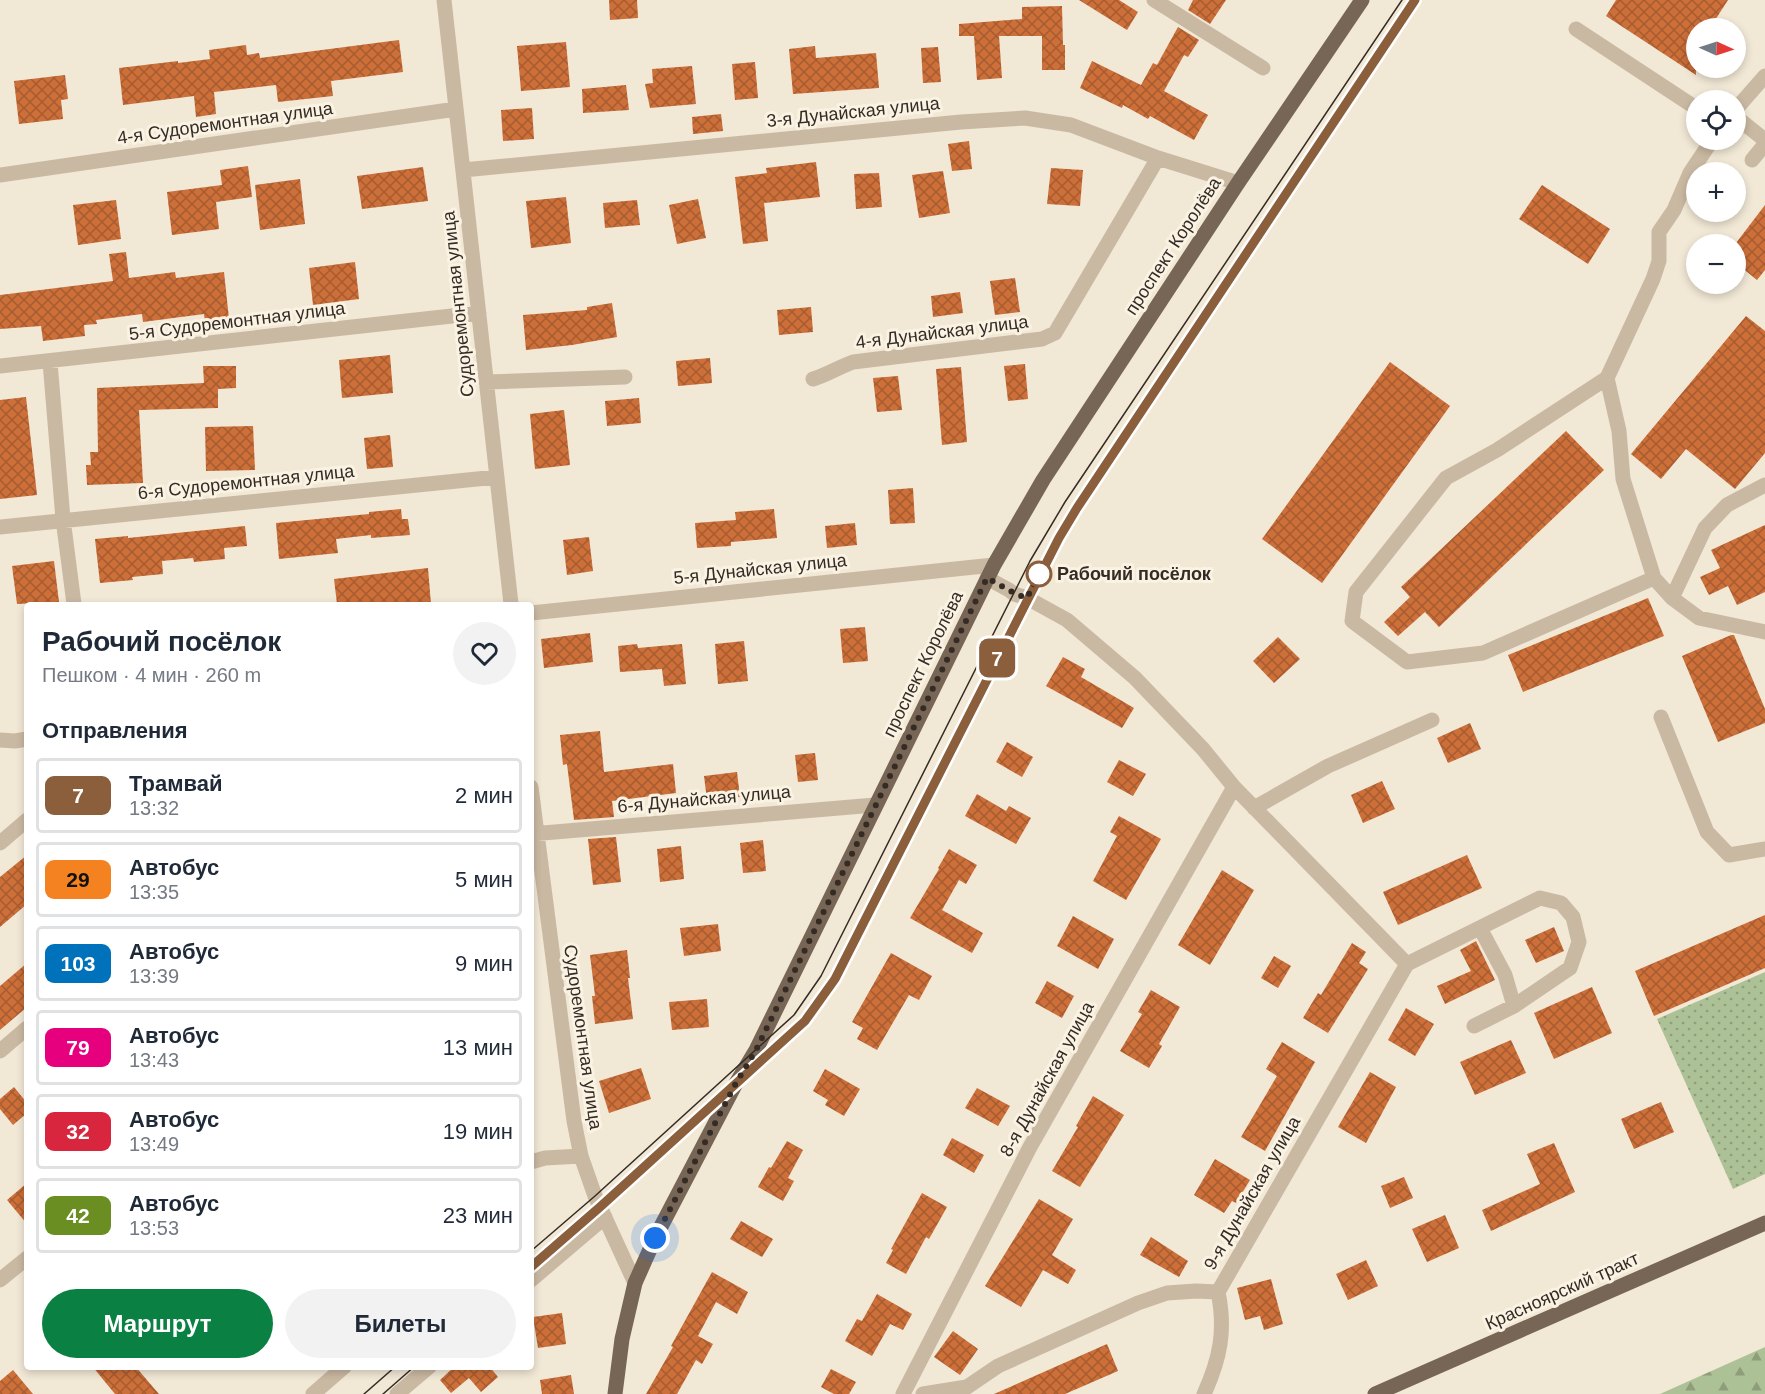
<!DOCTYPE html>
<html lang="ru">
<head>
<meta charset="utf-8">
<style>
	body { margin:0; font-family:Arial,sans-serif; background:#f2f2f3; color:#1f2937; height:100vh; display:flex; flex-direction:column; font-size:22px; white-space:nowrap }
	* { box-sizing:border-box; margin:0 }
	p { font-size:20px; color:#747a83 }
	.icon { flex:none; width:33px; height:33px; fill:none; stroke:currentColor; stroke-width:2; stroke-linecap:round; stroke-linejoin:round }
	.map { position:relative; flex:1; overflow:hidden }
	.drawer { position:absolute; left:24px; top:602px; width:510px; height:768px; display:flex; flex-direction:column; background:#fff; border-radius:6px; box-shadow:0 3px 9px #0003 }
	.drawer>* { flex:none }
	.badge { padding:0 12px; border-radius:9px; font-size:21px; line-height:39px }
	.needle { width:39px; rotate:93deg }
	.fabs { position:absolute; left:1686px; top:18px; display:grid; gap:12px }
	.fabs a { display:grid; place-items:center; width:60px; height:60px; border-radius:50%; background:#fff; box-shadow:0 3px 9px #0003; font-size:30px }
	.you { position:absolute; width:30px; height:30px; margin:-15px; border:4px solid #fff; border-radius:50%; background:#1a73e8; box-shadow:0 0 0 9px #1a73e833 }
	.map>.badge { position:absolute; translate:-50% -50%; box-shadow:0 0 0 3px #fff }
	h2 { padding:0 18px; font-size:22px; line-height:54px }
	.round { display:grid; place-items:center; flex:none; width:63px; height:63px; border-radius:32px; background:#f2f2f3 }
	.overview { display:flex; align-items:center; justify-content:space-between; height:102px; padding:0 18px }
	h1 { font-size:28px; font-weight:800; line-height:45px }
	.action { display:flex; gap:12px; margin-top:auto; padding:12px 18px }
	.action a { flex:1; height:69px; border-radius:36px; background:#0b8043; color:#fff; font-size:24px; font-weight:800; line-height:69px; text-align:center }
	.action a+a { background:#f2f2f3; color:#1f2937 }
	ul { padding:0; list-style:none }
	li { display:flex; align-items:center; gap:18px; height:75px; margin:0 12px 9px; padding:0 6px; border:3px solid #e0e1e3; border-radius:6px }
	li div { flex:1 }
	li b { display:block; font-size:22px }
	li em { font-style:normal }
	li .badge { min-width:66px; font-weight:700; text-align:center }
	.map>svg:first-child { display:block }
</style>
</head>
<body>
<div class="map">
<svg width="1765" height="1394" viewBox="0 0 1765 1394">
	<defs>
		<pattern id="forest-firs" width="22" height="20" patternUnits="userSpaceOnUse" patternTransform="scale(1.5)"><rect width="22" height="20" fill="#adc196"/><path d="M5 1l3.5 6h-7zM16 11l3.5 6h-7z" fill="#8e9d7a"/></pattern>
		<pattern id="garden-dots" width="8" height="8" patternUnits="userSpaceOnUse" patternTransform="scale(1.5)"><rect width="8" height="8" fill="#adc196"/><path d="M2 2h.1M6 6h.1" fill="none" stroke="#8e9d7a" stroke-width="1.8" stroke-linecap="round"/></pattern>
		<pattern id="building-cross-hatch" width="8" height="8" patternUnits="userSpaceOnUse" patternTransform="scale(1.5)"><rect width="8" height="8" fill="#cd6f39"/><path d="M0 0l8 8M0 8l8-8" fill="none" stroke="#a75b30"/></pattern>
	</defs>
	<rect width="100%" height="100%" fill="#f2e8d6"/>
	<path fill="url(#forest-firs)" d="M1765,1347V1394H1660Z"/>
	<path fill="url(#garden-dots)" d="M1765,972V1174L1733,1189L1657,1019Z"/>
	<path fill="url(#building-cross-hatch)" d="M609,0H637L638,18L610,20Z
		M1079,0H1119L1138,12L1127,30Z
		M1193,0H1226L1210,24L1188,10Z
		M1616,0H1728L1710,28H1696V75L1606,16Z
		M1062,6L1063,45H1065V70H1042V36H999L1002,78L977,80L974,36H959V24L1022,19V7Z
		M1178,27L1199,40L1188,57L1184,55L1164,91L1208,115L1194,140L1150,116L1148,119L1123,105L1122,108L1080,88L1092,61L1141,85L1153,63L1157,65Z
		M399,40L403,72L331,81L333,96L278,102L276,85L214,92L216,114L196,117L194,96L123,105L119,68L178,61V63L210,59L209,50L246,45L247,55L259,53L260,58Z
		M566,42L570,87L521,91L517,46Z
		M815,46L816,58L876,53L879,88L793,94L789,49Z
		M938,47L941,82L923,83L921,48Z
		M755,62L758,98L735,100L732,64Z
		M692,66L696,104L650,108L645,84L653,83L652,69Z
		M65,75L68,99L61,100L63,119L19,124L14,81Z
		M626,85L629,110L583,113L582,89Z
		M532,108L534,139L503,141L501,110Z
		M721,114L723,131L693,134L692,117Z
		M969,141L972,169L952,171L948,144Z
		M816,162L820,197L764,203L768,241L743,244L735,177L767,173L766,168Z
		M248,166L252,197L216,202L219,229L172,235L167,192L222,185L220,170Z
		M423,167L428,201L362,209L357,176Z
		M1051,168L1083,170L1080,206L1047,204Z
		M943,171L950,213L919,218L912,175Z
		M879,173L882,207L856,209L854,174Z
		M300,179L305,224L260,230L255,185Z
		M1542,185L1610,229L1588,264L1519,219Z
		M566,197L571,243L531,248L526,201Z
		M698,199L706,238L677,244L669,205Z
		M116,200L121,239L78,245L73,205Z
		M637,200L640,225L605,228L603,203Z
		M1765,205V270L1757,280L1736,263V243Z
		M126,252L129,278L175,272L176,278L224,272L230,328L206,331L204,314L143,322L142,314L96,320L97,324L84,325L85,336L43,341L41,326L0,329V295L113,281L109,254Z
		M355,262L359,299L313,305L309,268Z
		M1015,278L1020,312L995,315L990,281Z
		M960,292L963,313L933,317L931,296Z
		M612,303L617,337L572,345L526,350L523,315L587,310V307Z
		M811,307L813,332L779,335L777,310Z
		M1746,316L1765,331V453L1735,489L1686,449L1661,479L1631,454Z
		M390,355L393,393L342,398L339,360Z
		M710,358L712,383L678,386L676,361Z
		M1390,362L1450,406L1322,583L1262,539Z
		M1025,364L1028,399L1008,401L1004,366Z
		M203,366H236V388L218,389V408L139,410L143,483L87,485L86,465H91L90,452H98L97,388L204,383Z
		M961,367L967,442L942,445L936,369Z
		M898,376L902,410L877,412L873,378Z
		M26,397L37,495L0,499V400Z
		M639,398L641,423L607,426L605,401Z
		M564,410L570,465L535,469L530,414Z
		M253,426L255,470L206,471L205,427Z
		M1566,431L1604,470L1439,627L1425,612L1398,636L1384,622L1410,597L1401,587Z
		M390,435L393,467L367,469L364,438Z
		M913,488L915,523L890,524L888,490Z
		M401,509L402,519H408L410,535L371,538V535L336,539L338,553L279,559L276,523L369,514V512Z
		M774,509L777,538L731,542V546L697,548L695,523L736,520L735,512Z
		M855,523L857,545L827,548L825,526Z
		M1765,525V592L1737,605L1728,586L1709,595L1700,577L1720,568L1711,550Z
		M245,526L247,546L224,548L225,559L194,562L193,558L162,561L163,574L132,577L133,580L100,583L95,539L128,536V538Z
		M589,537L593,571L567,575L563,540Z
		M54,561L59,602L17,604L12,566Z
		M428,568L431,604H337L334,579Z
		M1648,598L1664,636L1523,692L1508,655Z
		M865,627L868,661L843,663L840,629Z
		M590,633L593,662L544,668L541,639Z
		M1731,635H1734L1765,709V723L1718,742L1682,656Z
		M1278,637L1300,659L1274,683L1253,661Z
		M744,641L748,681L718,684L715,644Z
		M637,644L638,648L682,644L686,684L664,686L662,669L620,672L618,646Z
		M1063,657L1085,669L1081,677L1134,708L1122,728L1046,686Z
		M1470,723L1481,749L1448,763L1437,738Z
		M600,731L604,772L673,764L676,793L612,801L614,817L574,820L567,764L563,765L560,735Z
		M1007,742L1033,757L1022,777L996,762Z
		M815,753L818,780L798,782L795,755Z
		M1119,760L1146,774L1133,796L1107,782Z
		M737,772L740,797L707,800L704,776Z
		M1382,781L1395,809L1363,823L1351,795Z
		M977,794L1006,811L1009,806L1031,818L1016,844L965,816Z
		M1119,816L1161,839L1126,900L1093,881L1117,836L1110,832Z
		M616,837L621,882L593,885L588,839Z
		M763,840L766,871L743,873L740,843Z
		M681,846L684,879L660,882L657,849Z
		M949,849L977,865L966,884L959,880L942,910L983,933L972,953L910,918L939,869L938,868Z
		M27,855V904L0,927V877Z
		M1467,855L1482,888L1398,925L1383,892Z
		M1222,870L1254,890L1210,965L1178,945Z
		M1765,915V968L1654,1016L1635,971Z
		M1073,916L1114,939L1098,969L1057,946Z
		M718,924L721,951L684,956L680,928Z
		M1554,927L1564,951L1536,963L1525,940Z
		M1476,941L1495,980L1445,1004L1437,986L1471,971L1460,950Z
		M1352,943L1366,952L1359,963L1368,969L1328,1033L1303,1018L1318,993L1321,995Z
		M627,950L630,978H628L633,1019L595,1024L592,996H595L590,955Z
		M891,953L932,976L919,1000L909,995L877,1050L857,1039L863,1028L852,1022Z
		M1274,956L1291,966L1278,988L1261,978Z
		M27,963V1007L0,1030V986Z
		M1047,981L1074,996L1062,1018L1035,1003Z
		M1592,987L1612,1033L1554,1059L1534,1013Z
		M1151,990L1180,1007L1159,1044L1162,1046L1149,1068L1120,1051L1142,1014L1138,1012Z
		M707,999L709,1027L672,1030L669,1002Z
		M1406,1008L1434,1024L1415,1056L1388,1040Z
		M1511,1040L1526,1073L1475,1095L1460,1062Z
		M1282,1042L1315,1062L1265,1151L1241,1137L1277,1076L1266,1069Z
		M641,1068L651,1099L609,1113L599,1081Z
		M825,1069L860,1089L844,1116L825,1105L828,1100L813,1091Z
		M1370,1072L1396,1087L1366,1143L1338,1127Z
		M14,1087L27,1103V1113L13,1125L0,1109V1099Z
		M977,1088L1010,1106L998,1126L965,1108Z
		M1093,1096L1124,1115L1080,1187L1052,1171L1078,1127L1076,1126Z
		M1661,1102L1674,1132L1634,1149L1621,1119Z
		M952,1138L984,1155L974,1173L943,1155Z
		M787,1141L803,1150L788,1178L794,1181L783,1201L758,1187L769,1167L771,1168Z
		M1554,1143L1575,1192L1491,1231L1482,1210L1540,1184L1527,1154Z
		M1215,1159L1250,1180L1236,1203L1232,1201L1224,1213L1194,1195Z
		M1404,1177L1413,1198L1390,1208L1381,1186Z
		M27,1183V1224L7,1200Z
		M922,1193L947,1207L929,1239L926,1237L906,1274L886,1263L893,1250L891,1249Z
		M1039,1199L1073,1219L1052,1255L1076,1270L1068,1284L1043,1270L1021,1307L985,1286Z
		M1445,1215L1459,1248L1427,1262L1412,1229Z
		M741,1221L773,1239L762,1257L730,1239Z
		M1151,1237L1188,1261L1179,1277L1140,1255Z
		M1366,1260L1378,1286L1348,1300L1336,1274Z
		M712,1272L748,1292L737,1314L716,1302L698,1336L713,1344L702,1364L696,1360L677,1394H646L673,1347L671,1346Z
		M1271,1279L1283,1324L1264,1330L1260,1316L1245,1320L1237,1288Z
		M877,1294L912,1314L903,1330L890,1324L872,1356L845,1341L857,1319L862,1321Z
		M562,1313L566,1344L538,1348L533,1317Z
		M953,1331L978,1349L960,1375L934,1357Z
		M1107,1344L1118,1371L1065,1394H994Z
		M92,1366H135L159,1394H115Z
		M455,1366H489L498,1377L481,1392L469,1378L451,1393L440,1380Z
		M831,1369L856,1382L849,1394H834L821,1387Z
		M13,1370L33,1394H0V1381Z
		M571,1375L574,1394H542L540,1380Z"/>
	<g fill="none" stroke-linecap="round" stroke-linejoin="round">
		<path stroke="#cab9a2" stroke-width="15" d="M444,0L511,604
			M1154,0L1263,68
			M1576,29L1696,108
			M1736,109L1765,76
			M1736,117L1765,140
			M1752,160L1765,144
			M463,170L961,122L1025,118L1071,125L1158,158L1238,183
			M0,175L456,109
			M50,362L63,519L74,604
			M0,366L479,313
			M1607,378L1619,431L1623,479L1654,578L1672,598L1699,618L1765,632
			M813,379C827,375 839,367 853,362L1042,339L1055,333L1158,158
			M486,382L625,377
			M0,527L497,477
			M987,578L1009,590L1014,594L1027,598L1067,620L1135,678L1203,749L1234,787L1407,964
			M1654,578L1483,653L1407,662L1352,621L1356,592L1446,478L1497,450L1607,378L1653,279L1659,261V232L1674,210L1690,173L1712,140
			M1672,598L1705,528L1727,505L1765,485
			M531,613L994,565
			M1661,717L1707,832L1729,855L1765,849
			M0,740L15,741L27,739
			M531,787L574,1121L581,1156L595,1196L635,1283
			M1254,808L1328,766L1432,720
			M531,834L875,805
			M0,843L27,820
			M1480,928L1505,975L1514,1006
			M1407,964L1540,898L1561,903L1573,917L1579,942L1570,968L1514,1006L1474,1026
			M0,1051L27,1028
			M531,1162L545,1158L581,1156
			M0,1280L27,1258
			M531,1280L605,1217
			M313,1394L345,1366
			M397,1394L430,1366
			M903,1394L1030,1147L1234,787
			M923,1394L967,1387L998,1366L1138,1303L1167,1293L1196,1291L1218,1292L1407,964
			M1204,1394C1220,1359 1226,1330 1218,1292"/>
		<path stroke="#776555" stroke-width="15" d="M615,1394L622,1339L635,1283L655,1238L735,1085L756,1050L994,565L1043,480L1238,183L1362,0
			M1375,1394L1765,1223"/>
		<path stroke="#342b25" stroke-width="1.5" d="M531,1251L595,1196L794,1015L821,976L1030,561L1065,502L1402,0
			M531,1267L600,1207L805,1021L835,979L1059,538L1077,508L1415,0
			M364,1394L396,1366
			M383,1394L415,1366"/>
	</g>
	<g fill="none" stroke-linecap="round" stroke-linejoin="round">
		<defs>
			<path id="line" d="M531,1267L600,1207L805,1021L835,979L1059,538L1077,508L1415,0"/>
		</defs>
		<use href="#line" stroke="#fff" stroke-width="14"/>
		<use href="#line" stroke="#8b5e3c" stroke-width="9"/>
		<path stroke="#342b25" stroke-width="6" stroke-dasharray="0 10.8" d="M655,1238L735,1085L756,1050L987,578C1001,585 1013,594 1027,598L1039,574"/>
	</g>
	<circle fill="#fff" stroke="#8b5e3c" stroke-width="3" cx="1039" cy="574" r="12"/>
	<g text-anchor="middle" stroke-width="6" stroke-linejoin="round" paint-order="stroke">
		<g font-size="18" fill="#342b25" stroke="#faf2e2">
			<text transform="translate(853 112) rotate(-6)" y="6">3-я Дунайская улица</text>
			<text transform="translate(225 123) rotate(-8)" y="6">4-я Судоремонтная улица</text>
			<text transform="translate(1173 246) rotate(-57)" y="6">проспект Королёва</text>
			<text transform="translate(458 304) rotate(-96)" y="6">Судоремонтная улица</text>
			<text transform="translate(237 321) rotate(-7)" y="6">5-я Судоремонтная улица</text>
			<text transform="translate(942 332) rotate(-7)" y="6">4-я Дунайская улица</text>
			<text transform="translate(246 482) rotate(-6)" y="6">6-я Судоремонтная улица</text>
			<text transform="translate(760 569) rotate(-6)" y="6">5-я Дунайская улица</text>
			<text transform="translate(923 664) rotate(-64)" y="6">проспект Королёва</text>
			<text transform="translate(704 799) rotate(-5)" y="6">6-я Дунайская улица</text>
			<text transform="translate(583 1037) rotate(82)" y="6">Судоремонтная улица</text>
			<text transform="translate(1047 1079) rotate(-61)" y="6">8-я Дунайская улица</text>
			<text transform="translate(1252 1193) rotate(-60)" y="6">9-я Дунайская улица</text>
			<text transform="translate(1562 1291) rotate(-24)" y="6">Красноярский тракт</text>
		</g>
		<g font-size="18" font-weight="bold" fill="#342b25" stroke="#faf2e2" text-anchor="start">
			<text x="1057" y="580">Рабочий посёлок</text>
		</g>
	</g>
</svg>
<div class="fabs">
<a><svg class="needle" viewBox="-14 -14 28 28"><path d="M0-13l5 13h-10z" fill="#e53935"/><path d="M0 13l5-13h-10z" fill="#747a83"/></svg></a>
<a><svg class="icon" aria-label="locate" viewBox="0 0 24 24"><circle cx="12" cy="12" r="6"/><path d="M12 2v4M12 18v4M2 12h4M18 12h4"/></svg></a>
<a>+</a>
<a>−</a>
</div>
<div class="you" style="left:655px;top:1238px"></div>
<b class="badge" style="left:997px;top:658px;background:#8b5e3c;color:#fff">7</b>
<section class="drawer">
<div class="overview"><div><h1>Рабочий посёлок</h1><p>Пешком · 4 мин · 260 m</p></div><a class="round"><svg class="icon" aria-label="heart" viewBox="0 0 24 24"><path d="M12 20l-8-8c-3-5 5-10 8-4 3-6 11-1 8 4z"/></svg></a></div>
<h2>Отправления</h2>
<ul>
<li><span class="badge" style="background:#8b5e3c;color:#fff">7</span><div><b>Трамвай</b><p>13:32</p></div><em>2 мин</em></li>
<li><span class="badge" style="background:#f58220;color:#111">29</span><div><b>Автобус</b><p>13:35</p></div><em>5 мин</em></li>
<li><span class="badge" style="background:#0072bc;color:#fff">103</span><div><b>Автобус</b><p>13:39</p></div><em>9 мин</em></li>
<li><span class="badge" style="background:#e6007e;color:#fff">79</span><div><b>Автобус</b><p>13:43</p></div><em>13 мин</em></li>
<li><span class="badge" style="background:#d7263d;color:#fff">32</span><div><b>Автобус</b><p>13:49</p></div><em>19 мин</em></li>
<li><span class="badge" style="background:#6b8e23;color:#fff">42</span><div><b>Автобус</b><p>13:53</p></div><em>23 мин</em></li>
</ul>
<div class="action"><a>Маршрут</a><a>Билеты</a></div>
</section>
</div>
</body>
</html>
